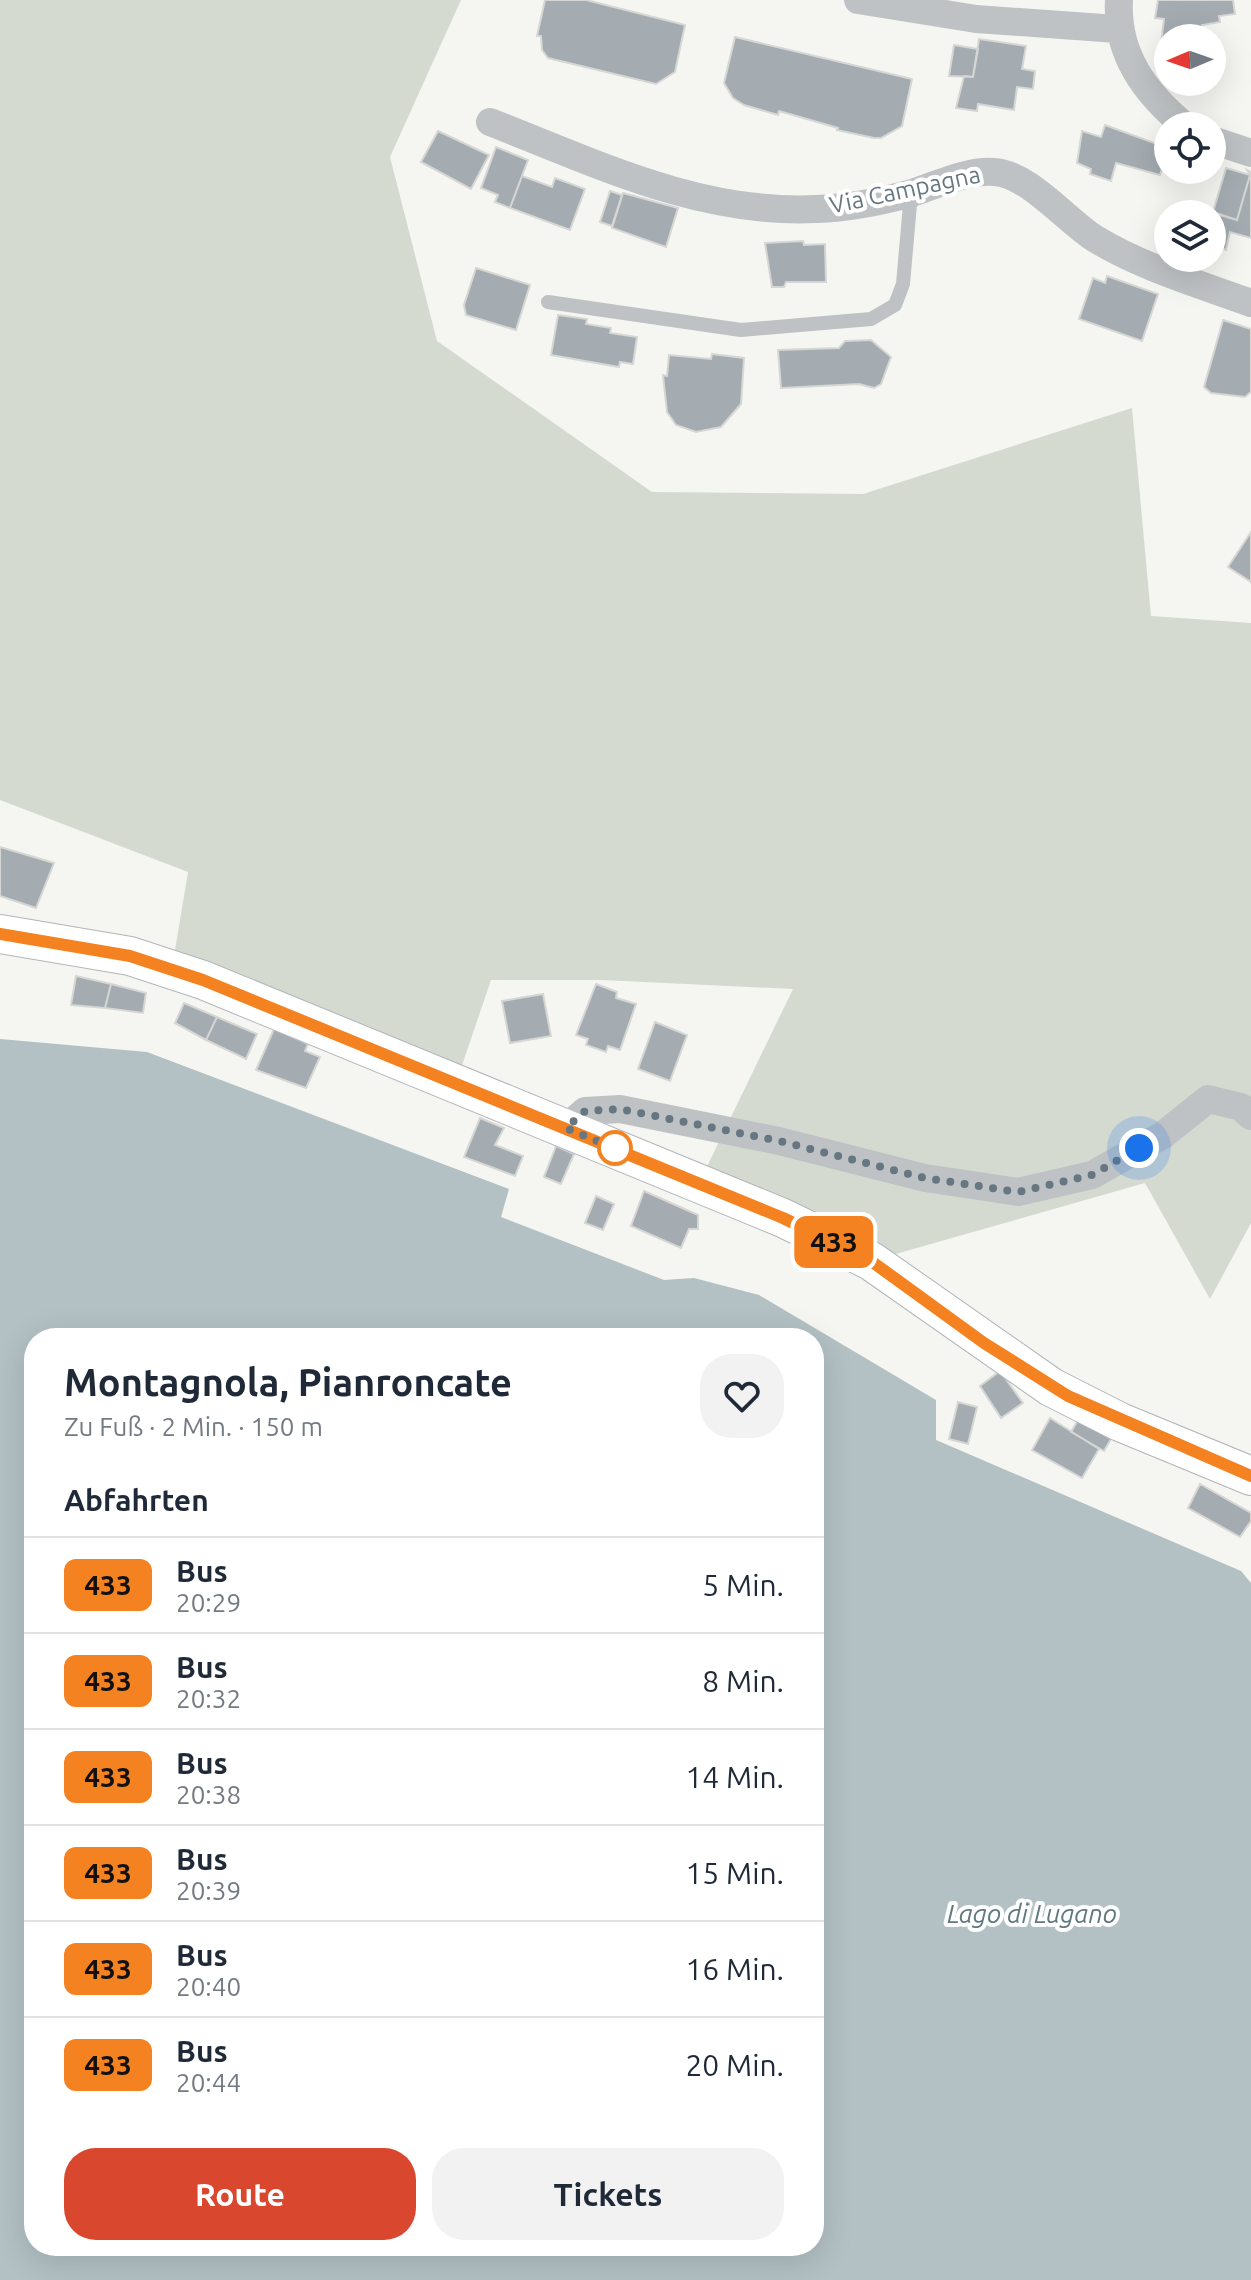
<!DOCTYPE html>
<html lang="de">
<head>
<meta charset="utf-8">
<style>
	body { margin:0; font-family:Ubuntu,sans-serif; background:#f2f2f3; color:#1f2937; height:100vh; display:flex; flex-direction:column; font-size:30px; white-space:nowrap }
	* { box-sizing:border-box; margin:0 }
	p { font-size:26px; color:#747a83 }
	.icon { flex:none; width:44px; height:44px; fill:none; stroke:currentColor; stroke-width:2; stroke-linecap:round; stroke-linejoin:round }
	.map { position:relative; flex:1; overflow:hidden }
	.drawer { position:absolute; left:24px; top:1328px; width:800px; height:928px; display:flex; flex-direction:column; background:#fff; border-radius:32px; box-shadow:0 8px 32px #0002 }
	.drawer>* { flex:none }
	.badge { padding:0 16px; border-radius:12px; font-size:28px; line-height:52px }
	.needle { width:52px; rotate:268deg }
	.tools { position:absolute; left:1154px; top:24px; display:grid; gap:16px }
	.tools a { display:grid; place-items:center; width:72px; height:72px; border-radius:50%; background:#fff; box-shadow:0 8px 32px #0002; font-size:40px }
	.you { position:absolute; width:40px; height:40px; margin:-20px; border:6px solid #fff; border-radius:50%; background:#1a73e8; box-shadow:0 0 0 12px #1a73e833 }
	.map>.badge { position:absolute; translate:-50% -50%; box-shadow:0 0 0 4px #fff }
	h2 { padding:0 40px; font-size:30px; line-height:72px }
	.round { display:grid; place-items:center; flex:none; width:84px; height:84px; border-radius:32px; background:#f2f2f3 }
	.head { display:flex; align-items:center; justify-content:space-between; height:136px; padding:0 40px }
	h1 { font-size:38px; font-weight:600; line-height:60px }
	.cta { display:flex; gap:16px; margin-top:auto; padding:16px 40px }
	.cta a { flex:1; height:92px; border-radius:32px; background:#d9472e; color:#fff; font-size:32px; font-weight:600; line-height:92px; text-align:center }
	.cta a+a { background:#f2f2f3; color:#1f2937 }
	ul { padding:0; list-style:none }
	li { display:flex; align-items:center; gap:24px; height:96px; padding:0 40px; border-top:2px solid #e0e1e3 }
	li div { flex:1 }
	li b { display:block; font-size:30px }
	li em { font-style:normal }
	li .badge { min-width:88px; font-weight:700; text-align:center }
	.map>svg:first-child { display:block }
</style>
</head>
<body>
<div class="map">
<svg width="1251" height="2280" viewBox="0 0 1251 2280">
	<rect width="100%" height="100%" fill="#f5f5f2"/>
	<path fill="#d5dad1" d="M0,0H461L390,157L437,341L652,492L863,494L1132,408L1151,616L1251,623V1223L1210,1299L1145,1183L871,1261L699,1183L793,989L602,980H491L456,1083L172,968L188,872L0,800Z"/>
	<path fill="#b3c1c4" fill-rule="evenodd" d="M0,1039L147,1052L509,1189L501,1217L664,1280L694,1278L759,1295L936,1400V1440L1241,1571L1251,1583V2280H0ZM34,1338H814V2246H34Z"/>
	<path fill="#a4acb1" stroke="#d6d6d4" stroke-width="2" d="M545,0H586L685,25L675,72L656,84L548,58L542,50L541,36H537Z
		M1158,0H1233L1235,14L1219,16L1220,22L1202,25L1200,38H1168V45L1161,44L1164,19L1155,18Z
		M735,37L912,79L902,126L881,138H874L837,130L838,128L779,111L778,115L744,105L733,98L724,83Z
		M979,39L1026,46L1022,69L1035,71L1033,89L1017,87L1014,110L978,104L977,111L956,108L964,76L973,77Z
		M954,45L978,49L973,77L949,76Z
		M1105,125L1168,148L1160,175L1116,163L1111,181L1090,174L1091,169L1077,163L1082,131L1101,137Z
		M438,131L489,155L471,189L421,162Z
		M496,147L528,160L510,208L495,202L498,195L481,188Z
		M1226,168L1250,175L1237,220L1213,212Z
		M1247,170L1251,172V238L1230,232L1226,250L1212,246L1210,212L1237,220L1250,175Z
		M522,176L552,187L555,178L585,189L570,230L510,208Z
		M610,191L622,195L612,226L600,222Z
		M623,193L678,208L666,247L612,228Z
		M803,241L804,245L825,244L826,282H786L784,287H772L765,243Z
		M476,268L530,285L516,330L466,315L464,305Z
		M1107,276L1158,294L1142,341L1079,319L1093,278L1105,283Z
		M558,315L587,319L586,324L611,328L610,333L637,337L633,364L620,362L619,367L551,355Z
		M1223,320L1251,329V392L1245,397L1211,393L1204,387Z
		M871,340L891,357L881,384L874,388L859,384L781,388L778,350L839,348L845,341Z
		M712,354L744,358L741,404L721,427L696,432L676,425L667,412L663,375L667,376L669,355L711,359Z
		M1251,532V582L1228,567Z
		M0,847L54,863L36,908L0,896Z
		M76,976L111,984L105,1008L71,1005Z
		M111,984L146,993L143,1013L105,1008Z
		M596,984L617,992L616,998L636,1004L620,1050L608,1046L606,1052L586,1045L588,1039L576,1035Z
		M543,994L551,1036L510,1043L502,1001Z
		M184,1003L217,1017L206,1040L175,1023Z
		M217,1017L257,1034L246,1059L206,1040Z
		M655,1022L687,1035L670,1081L638,1069Z
		M274,1029L308,1044L305,1051L320,1057L306,1088L256,1070Z
		M480,1118L504,1128L495,1145L523,1156L515,1176L464,1157Z
		M556,1146L574,1154L561,1184L544,1177Z
		M644,1191L698,1215V1229H689L681,1248L631,1226Z
		M596,1196L614,1204L603,1230L585,1223Z
		M1000,1371L1023,1403L1001,1418L980,1386Z
		M958,1402L977,1407L968,1444L949,1439Z
		M1050,1418L1099,1449L1082,1478L1032,1450Z
		M1078,1420L1111,1439L1104,1451L1071,1432Z
		M1200,1484L1251,1513V1521L1240,1537L1188,1508Z"/>
	<g fill="none" stroke-linecap="round" stroke-linejoin="round">
		<defs>
			<path id="secondary" d="M0,934L130,956L203,980L783,1218L871,1261L1051,1387L1120,1422L1251,1476"/>
		</defs>
		<use href="#secondary" stroke="#b1b6ba" stroke-width="40"/>
		<path stroke="#bec2c5" stroke-width="14" d="M548,302L741,330L871,319L895,305L903,284L911,193"/>
		<path stroke="#bec2c5" stroke-width="28" d="M858,0L976,19L1117,29
			M1119,0C1116,54 1145,93 1185,126
			M490,122C595,163 701,215 816,209C846,208 883,201 912,193C937,185 967,170 994,172C1027,173 1066,220 1094,238C1141,267 1199,284 1251,303
			M1212,140L1251,153
			M566,1128L585,1111L620,1109L779,1141L925,1178L1018,1192L1092,1175L1163,1135L1208,1099L1241,1107L1251,1116"/>
		<use href="#secondary" stroke="#fff" stroke-width="38"/>
	</g>
	<g fill="none" stroke-linecap="round" stroke-linejoin="round">
		<defs>
			<path id="line" d="M0,934L130,956L203,980L783,1218L871,1261L984,1343L1068,1396L1251,1476"/>
		</defs>
		<use href="#line" stroke="#fff" stroke-width="18"/>
		<use href="#line" stroke="#f58220" stroke-width="12"/>
		<path stroke="#667781" stroke-width="8" stroke-dasharray="0 14.4" d="M615,1148L619,1150L566,1128L585,1111L620,1109L779,1141L925,1178L1018,1192L1092,1175L1139,1148"/>
	</g>
	<circle fill="#fff" stroke="#f58220" stroke-width="4" cx="615" cy="1148" r="16"/>
	<g text-anchor="middle" stroke-width="8" stroke-linejoin="round" paint-order="stroke">
		<g font-size="24" fill="#667781" stroke="#fff">
			<text transform="translate(905 190) rotate(-12)" y="8">Via Campagna</text>
		</g>
		<g font-size="26" font-style="italic" fill="#61797e" stroke="#fff">
			<text x="1032" y="1923">Lago di Lugano</text>
		</g>
	</g>
</svg>
<div class="tools">
<a><svg class="needle" viewBox="-14 -14 28 28"><path d="M0-13l5 13h-10z" fill="#e53935"/><path d="M0 13l5-13h-10z" fill="#747a83"/></svg></a>
<a><svg class="icon" aria-label="locate" viewBox="0 0 24 24"><circle cx="12" cy="12" r="6"/><path d="M12 2v4M12 18v4M2 12h4M18 12h4"/></svg></a>
<a><svg class="icon" aria-label="layers" viewBox="0 0 24 24"><path d="M12 4l9 5-9 5-9-5zM3 14l9 5 9-5"/></svg></a>
</div>
<div class="you" style="left:1139px;top:1148px"></div>
<b class="badge" style="left:834px;top:1242px;background:#f58220;color:#111">433</b>
<section class="drawer">
<div class="head"><div><h1>Montagnola, Pianroncate</h1><p>Zu Fuß · 2 Min. · 150 m</p></div><a class="round"><svg class="icon" aria-label="heart" viewBox="0 0 24 24"><path d="M12 20l-8-8c-3-5 5-10 8-4 3-6 11-1 8 4z"/></svg></a></div>
<h2>Abfahrten</h2>
<ul>
<li><span class="badge" style="background:#f58220;color:#111">433</span><div><b>Bus</b><p>20:29</p></div><em>5 Min.</em></li>
<li><span class="badge" style="background:#f58220;color:#111">433</span><div><b>Bus</b><p>20:32</p></div><em>8 Min.</em></li>
<li><span class="badge" style="background:#f58220;color:#111">433</span><div><b>Bus</b><p>20:38</p></div><em>14 Min.</em></li>
<li><span class="badge" style="background:#f58220;color:#111">433</span><div><b>Bus</b><p>20:39</p></div><em>15 Min.</em></li>
<li><span class="badge" style="background:#f58220;color:#111">433</span><div><b>Bus</b><p>20:40</p></div><em>16 Min.</em></li>
<li><span class="badge" style="background:#f58220;color:#111">433</span><div><b>Bus</b><p>20:44</p></div><em>20 Min.</em></li>
</ul>
<div class="cta"><a>Route</a><a>Tickets</a></div>
</section>
</div>
</body>
</html>
